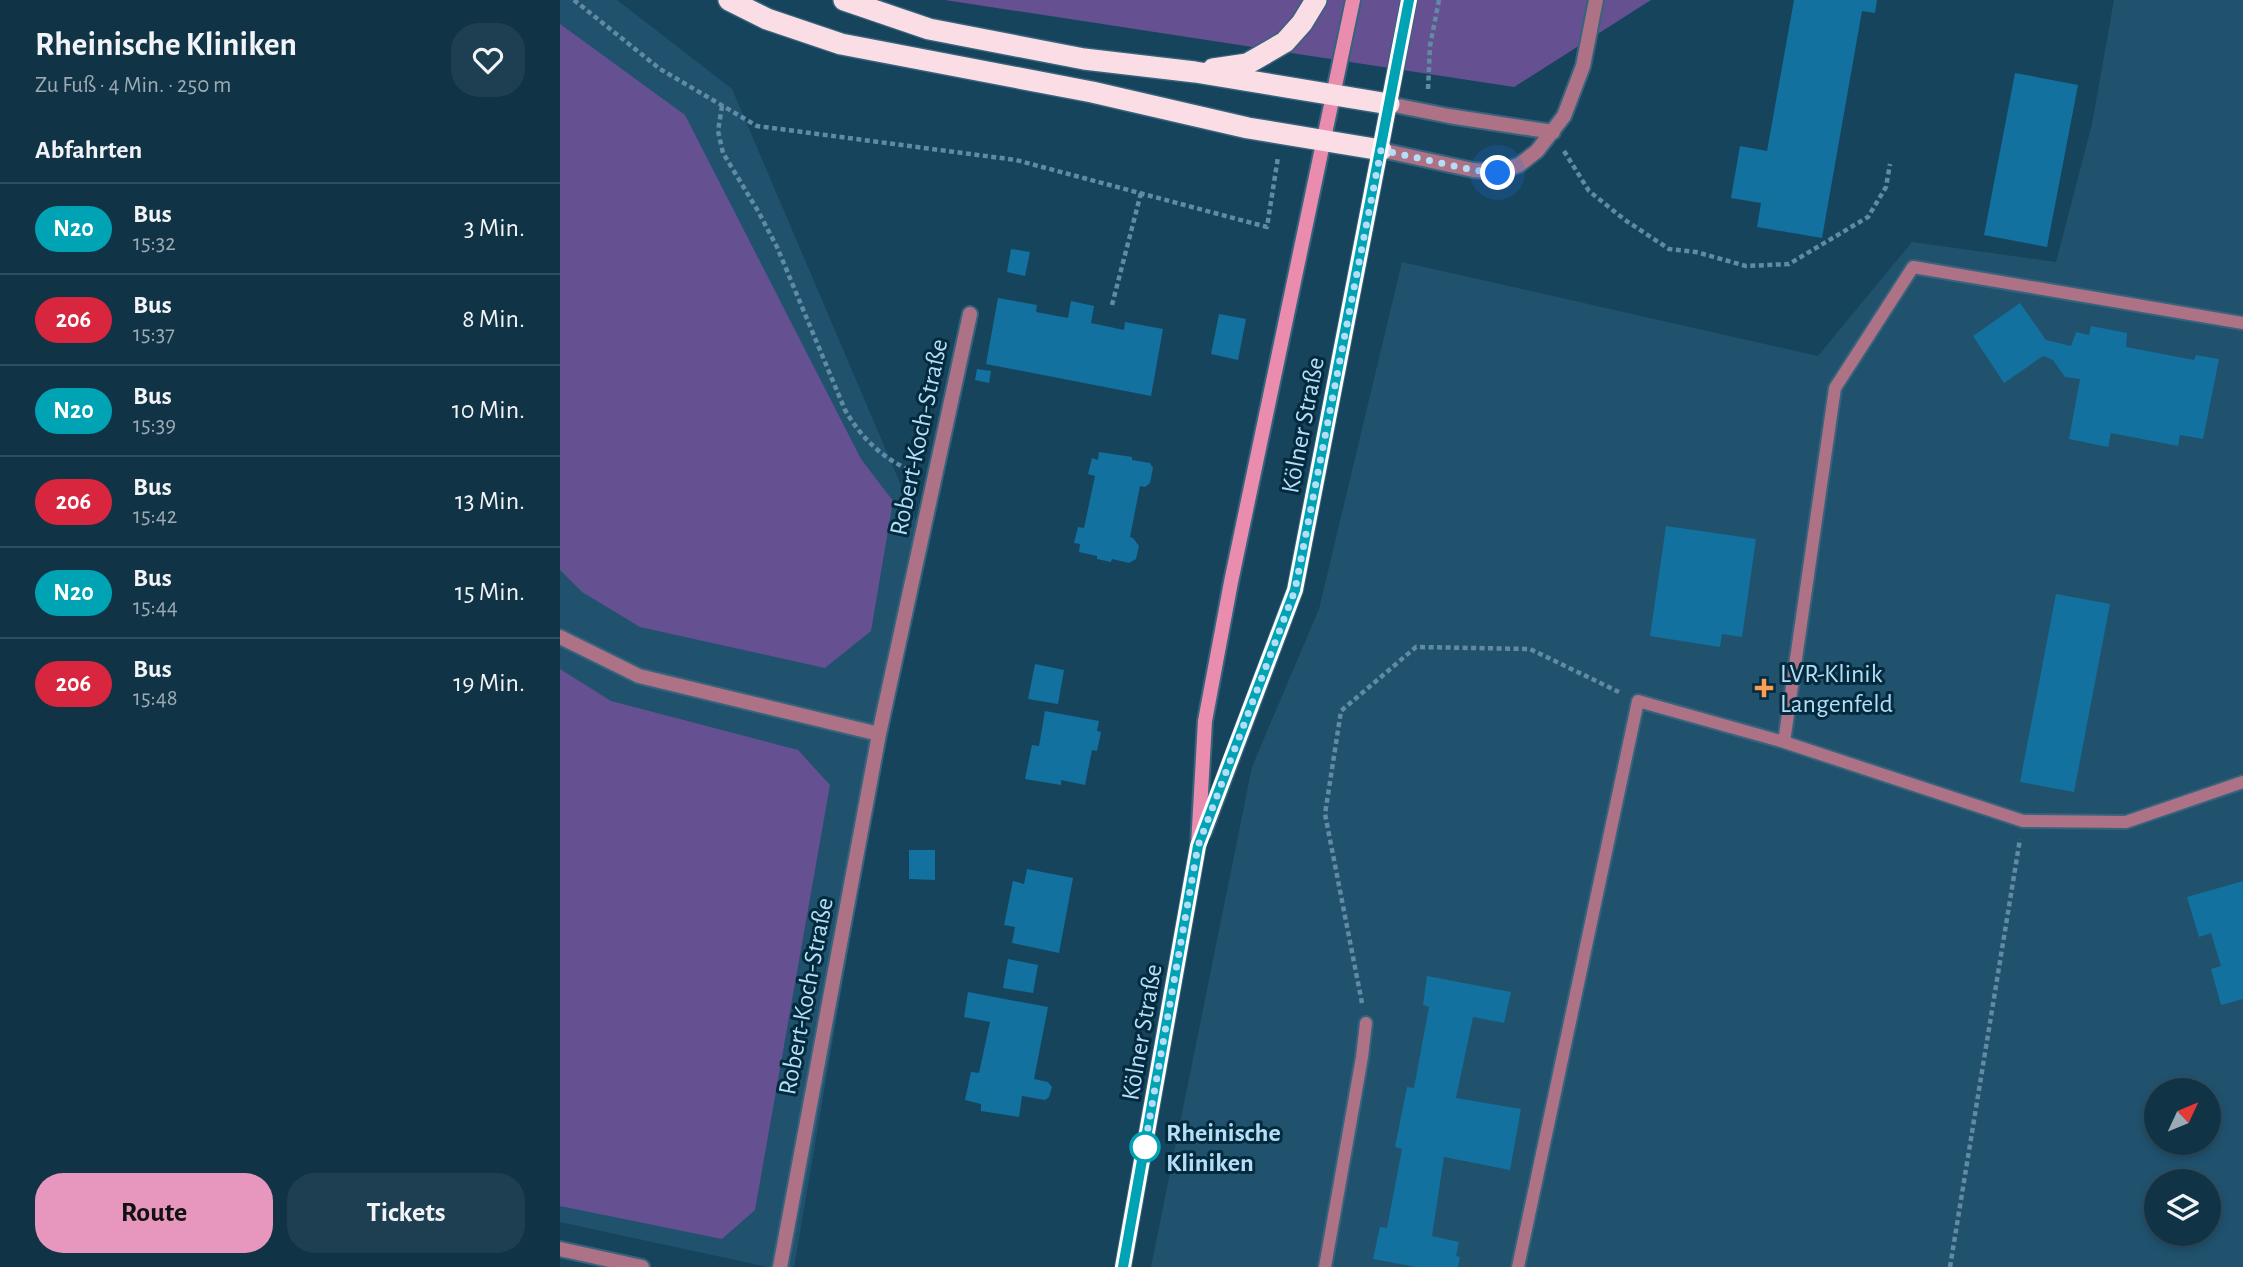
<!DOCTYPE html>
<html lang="de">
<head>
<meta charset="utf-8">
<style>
	body { margin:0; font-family:"Alegreya Sans",sans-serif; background:#1e3f51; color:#f1f3f6; height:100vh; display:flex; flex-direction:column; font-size:26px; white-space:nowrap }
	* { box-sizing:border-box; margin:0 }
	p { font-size:23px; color:#9caab3 }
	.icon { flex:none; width:38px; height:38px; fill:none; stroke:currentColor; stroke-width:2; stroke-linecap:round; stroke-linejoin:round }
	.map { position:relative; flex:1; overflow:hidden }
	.side { display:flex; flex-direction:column; background:#113346; width:560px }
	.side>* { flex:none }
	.badge { padding:0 14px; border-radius:23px; font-size:24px; line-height:46px }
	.needle { width:46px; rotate:46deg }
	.controls { position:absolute; left:1584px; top:1078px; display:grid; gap:14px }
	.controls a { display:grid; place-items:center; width:77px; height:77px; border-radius:50%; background:#113346; box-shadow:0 4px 10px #0003,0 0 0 2px #304e5f; font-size:35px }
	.you { position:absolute; width:35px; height:35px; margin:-18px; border:5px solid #fff; border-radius:50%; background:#1a73e8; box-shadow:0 0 0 10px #1a73e833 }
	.map>.badge { position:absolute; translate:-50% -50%; box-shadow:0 0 0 4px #fff }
	h2 { padding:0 35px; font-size:26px; line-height:63px }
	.round { display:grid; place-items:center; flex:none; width:74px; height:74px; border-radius:28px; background:#1e3f51 }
	.overview { display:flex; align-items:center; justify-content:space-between; height:119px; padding:0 35px }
	h1 { font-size:33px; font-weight:700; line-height:52px }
	.primary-button { display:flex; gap:14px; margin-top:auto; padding:14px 35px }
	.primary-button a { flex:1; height:80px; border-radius:28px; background:#e797bd; color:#111; font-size:28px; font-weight:700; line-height:80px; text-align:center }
	.primary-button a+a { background:#1e3f51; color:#f1f3f6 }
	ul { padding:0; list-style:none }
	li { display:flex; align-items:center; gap:21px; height:91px; padding:0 35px; border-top:2px solid #304e5f }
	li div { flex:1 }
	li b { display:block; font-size:26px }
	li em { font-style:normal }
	li .badge { min-width:77px; font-weight:700; text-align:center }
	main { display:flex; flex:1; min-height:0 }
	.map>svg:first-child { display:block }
</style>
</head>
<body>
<main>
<section class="side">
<div class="overview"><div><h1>Rheinische Kliniken</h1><p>Zu Fuß · 4 Min. · 250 m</p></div><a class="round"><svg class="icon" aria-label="heart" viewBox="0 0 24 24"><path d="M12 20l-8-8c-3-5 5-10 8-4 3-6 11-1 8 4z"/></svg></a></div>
<h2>Abfahrten</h2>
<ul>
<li><span class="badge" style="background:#00a3b4;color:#fff">N20</span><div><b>Bus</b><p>15:32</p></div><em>3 Min.</em></li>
<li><span class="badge" style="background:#d7263d;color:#fff">206</span><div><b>Bus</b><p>15:37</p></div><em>8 Min.</em></li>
<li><span class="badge" style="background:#00a3b4;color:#fff">N20</span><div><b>Bus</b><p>15:39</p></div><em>10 Min.</em></li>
<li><span class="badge" style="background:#d7263d;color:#fff">206</span><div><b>Bus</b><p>15:42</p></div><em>13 Min.</em></li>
<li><span class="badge" style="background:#00a3b4;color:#fff">N20</span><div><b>Bus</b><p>15:44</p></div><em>15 Min.</em></li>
<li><span class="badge" style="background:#d7263d;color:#fff">206</span><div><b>Bus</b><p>15:48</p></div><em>19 Min.</em></li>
</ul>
<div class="primary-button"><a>Route</a><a>Tickets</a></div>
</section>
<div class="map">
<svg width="1683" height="1267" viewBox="0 0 1683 1267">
	<rect width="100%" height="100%" fill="#17445d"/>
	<path fill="#20526e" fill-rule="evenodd" d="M0,0H57L172,89L360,530L234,1267H207L0,1222Z
		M1554,0H1683V1267H591L692,767L759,609L842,262L1258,356L1352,242L1496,262L1532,124ZM1596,1090H1648V1143H1596ZM1596,1181H1648V1234H1596Z"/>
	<path fill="#655092" d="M385,0H1091L954,87Z
		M0,24L125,115L301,459L333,501L311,631L265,668L80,627L22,592L0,570Z
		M0,669L51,701L238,750L270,785L195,1210L162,1239L0,1206Z"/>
	<path fill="#12719f" d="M1234,0H1317L1315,13L1302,11L1262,238L1197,227L1201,203L1171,198L1180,146L1207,151Z
		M1455,73L1518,85L1487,247L1424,235Z
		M451,249L470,252L465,276L447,272Z
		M438,298L477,305L476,312L508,318L511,301L534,306L531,323L564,330L565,322L603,329L591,396L426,364Z
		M1460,303L1486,340L1511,346L1516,332L1529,335L1531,326L1567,333L1566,347L1634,360L1636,355L1659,359L1643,439L1620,435L1618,446L1551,433L1548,447L1509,439L1520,379L1505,377L1493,360L1483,356L1444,383L1413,336Z
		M659,314L686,319L678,360L651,354Z
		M417,369L431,371L429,383L415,380Z
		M539,452L572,457V460L590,463L593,468L590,483L585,487L580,486L570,537L573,538L579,546L576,559L569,563L552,559L551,562L537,559V556L519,552L520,544L514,543L518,527L524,528L535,476L528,474L532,458L538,460Z
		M1106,526L1196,539L1182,637L1162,634L1160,647L1090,636Z
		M1496,594L1550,604L1514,792L1460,782Z
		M475,664L504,670L498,704L468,699Z
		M485,711L539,721L537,731L541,732L537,751L532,750L525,785L501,780V785L465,779L472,745L479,746Z
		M349,850H375V880L349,879Z
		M467,869L513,878L499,953L452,943L455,927L444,925L453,881L464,884Z
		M1683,881V999L1661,1005L1651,969L1661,966L1651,933L1639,937L1627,897Z
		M448,959L478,965L473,993L443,988Z
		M867,976L951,992L944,1023L913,1017L896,1098L961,1109L950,1170L884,1157L872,1236L899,1242L896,1256L900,1257L898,1267H856L813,1259L820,1227L827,1228L842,1149L835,1147L847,1087L854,1088L869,1007L863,1005Z
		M408,992L488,1007L474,1079L488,1082L492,1087L489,1097L485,1100L462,1096L459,1117L421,1111V1104L405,1100L411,1072L419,1073L430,1022L404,1017Z"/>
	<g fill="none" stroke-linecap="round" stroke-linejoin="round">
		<defs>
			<path id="lane" d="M1224,742L1275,388L1353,267L1683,323
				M765,1267L802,1057L806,1023
				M958,1267L1078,701L1224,742L1463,821L1566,822L1683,782"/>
			<path id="street" d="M829,104L889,116L993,132
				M821,150L913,170L938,172L959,165L977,151L1004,116L1023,66L1036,0
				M0,637L79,676L319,734L220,1267
				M319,734L410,314
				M0,1249L82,1267"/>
			<path id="secondary" d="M644,832L735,590L849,0
				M563,1267L638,846L645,721L671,582L793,0"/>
			<path id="highway" d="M169,0L207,19L281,44L532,92L688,128L821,150
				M284,0L369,29L524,59L635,72L829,104
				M653,69L687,64L725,42L742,23L756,0"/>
		</defs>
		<use href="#lane" stroke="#37637c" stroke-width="16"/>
		<use href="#street" stroke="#37637c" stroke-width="18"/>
		<use href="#secondary" stroke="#37637c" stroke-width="18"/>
		<use href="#highway" stroke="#37637c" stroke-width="24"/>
		<path stroke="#618ba5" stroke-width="4.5" stroke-dasharray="5 3.5" stroke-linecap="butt" d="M14,0L100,69L197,126L456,160L707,227L718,157
			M868,89L870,46L879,0
			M162,106L158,131L163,153L198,211L217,247L285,410C302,439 323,459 354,472
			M1004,151L1029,191L1065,220L1109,249L1136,252L1186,266L1229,264L1308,217L1326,187L1330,164
			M552,305L581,193
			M802,1003L765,814L781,711L856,647L970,649L1059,692
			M1390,1267L1460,839"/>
		<use href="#lane" stroke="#ad7286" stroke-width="12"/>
		<use href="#street" stroke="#ad7286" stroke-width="14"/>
		<use href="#secondary" stroke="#e98cae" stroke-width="14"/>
		<use href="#highway" stroke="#fbdde6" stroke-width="21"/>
	</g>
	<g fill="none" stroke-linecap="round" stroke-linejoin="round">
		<defs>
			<path id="line" d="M563,1267L638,846L735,590L849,0"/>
		</defs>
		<use href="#line" stroke="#fff" stroke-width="16"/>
		<use href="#line" stroke="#00a3b4" stroke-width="10"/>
		<path stroke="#b6ddf7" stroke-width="7" stroke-dasharray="0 12.6" d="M585,1147L584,1150L638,846L735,590L821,150L913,170L938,173"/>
	</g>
	<path fill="#fc9e52" stroke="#042a3d" stroke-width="2.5" d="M1200.5 677.5h7v7h7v7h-7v7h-7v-7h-7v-7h7z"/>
	<circle fill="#fff" stroke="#00a3b4" stroke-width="3.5" cx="585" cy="1147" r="14"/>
	<g text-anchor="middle" stroke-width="6" stroke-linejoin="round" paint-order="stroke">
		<g font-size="26" fill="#b6ddf7" stroke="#042a3d">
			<text transform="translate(742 425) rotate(-79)" y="9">Kölner Straße</text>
			<text transform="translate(358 437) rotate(-78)" y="9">Robert-Koch-Straße</text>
			<text transform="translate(245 996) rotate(-79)" y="9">Robert-Koch-Straße</text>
			<text transform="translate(581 1032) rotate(-80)" y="9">Kölner Straße</text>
		</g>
		<g font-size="26" fill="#b6ddf7" stroke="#042a3d" text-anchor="start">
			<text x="1220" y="682">LVR-Klinik<tspan x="1220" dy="30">Langenfeld</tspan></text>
		</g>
		<g font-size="26" font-weight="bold" fill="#b6ddf7" stroke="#042a3d" text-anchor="start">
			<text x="606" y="1141">Rheinische<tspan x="606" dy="30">Kliniken</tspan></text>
		</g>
	</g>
</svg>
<div class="controls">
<a><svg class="needle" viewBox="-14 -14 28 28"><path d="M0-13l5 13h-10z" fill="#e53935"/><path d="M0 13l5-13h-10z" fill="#9caab3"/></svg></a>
<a><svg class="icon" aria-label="layers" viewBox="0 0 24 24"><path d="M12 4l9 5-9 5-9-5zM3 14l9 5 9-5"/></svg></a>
</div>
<div class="you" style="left:938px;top:173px"></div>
</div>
</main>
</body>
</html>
